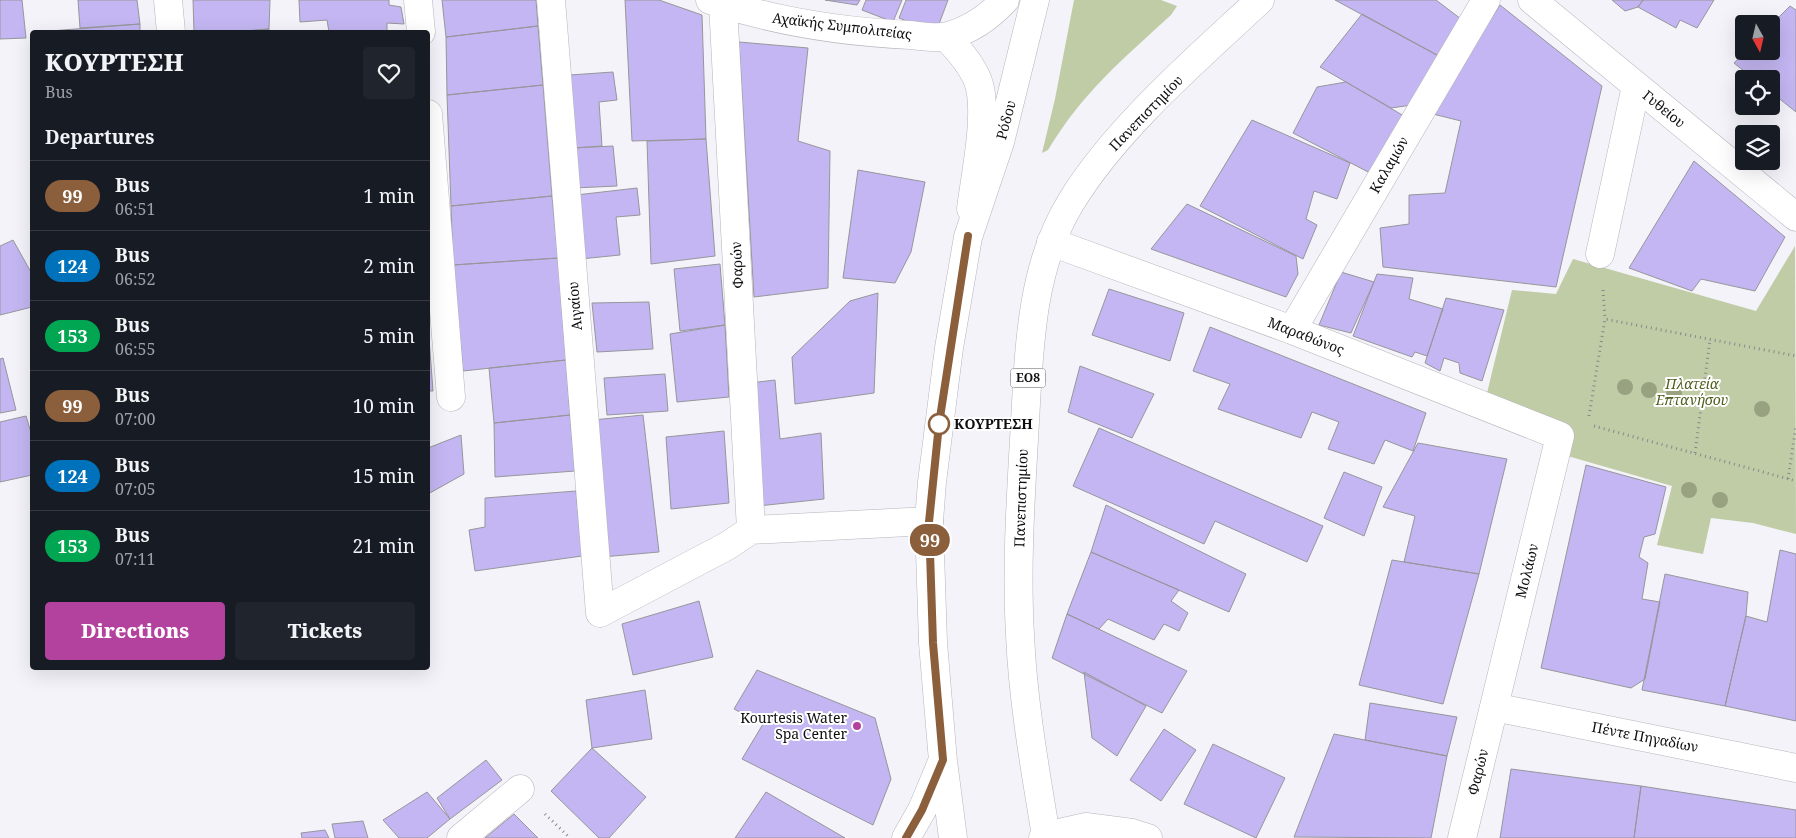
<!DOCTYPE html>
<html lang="en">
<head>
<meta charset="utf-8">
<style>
	body { margin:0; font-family:"Noto Serif",serif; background:#20242c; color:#f1f3f6; height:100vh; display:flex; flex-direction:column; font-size:19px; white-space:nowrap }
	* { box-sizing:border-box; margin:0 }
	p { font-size:16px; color:#9ea1a6 }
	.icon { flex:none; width:28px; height:28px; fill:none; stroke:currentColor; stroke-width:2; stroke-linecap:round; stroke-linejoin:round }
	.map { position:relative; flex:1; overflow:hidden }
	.panel { position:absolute; left:30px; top:30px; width:400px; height:640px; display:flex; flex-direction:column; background:#171b24; border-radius:5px; box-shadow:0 5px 20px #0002 }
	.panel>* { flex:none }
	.badge { padding:0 10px; border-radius:16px; font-size:18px; line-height:32px }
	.needle { width:32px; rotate:172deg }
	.fabs { position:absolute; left:1735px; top:15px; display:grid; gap:10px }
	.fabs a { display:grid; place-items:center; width:45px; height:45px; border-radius:5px; background:#171b24; box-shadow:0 5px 20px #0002; font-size:25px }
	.map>.badge { position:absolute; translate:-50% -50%; box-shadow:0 0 0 2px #fff }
	h2 { padding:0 15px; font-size:19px; line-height:45px }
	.round { display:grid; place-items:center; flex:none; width:52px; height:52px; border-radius:5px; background:#20242c }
	.headline { display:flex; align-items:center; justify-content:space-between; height:85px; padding:0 15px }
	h1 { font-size:24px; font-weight:800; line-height:38px }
	.button { display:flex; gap:10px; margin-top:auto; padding:10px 15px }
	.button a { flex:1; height:58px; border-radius:5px; background:#b3429f; color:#fff; font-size:20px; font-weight:800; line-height:58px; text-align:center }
	.button a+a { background:#20242c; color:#f1f3f6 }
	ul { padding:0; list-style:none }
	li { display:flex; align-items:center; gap:15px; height:70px; padding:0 15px; border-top:1px solid #363941 }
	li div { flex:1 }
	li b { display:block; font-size:19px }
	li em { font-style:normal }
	li .badge { min-width:55px; font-weight:700; text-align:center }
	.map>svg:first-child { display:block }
</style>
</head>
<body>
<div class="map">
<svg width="1796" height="838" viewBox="0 0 1796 838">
	<rect width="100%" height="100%" fill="#f3f3f9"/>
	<path fill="#bfcca5" d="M1074,0H1161L1177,6L1171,15C1122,60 1083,92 1048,150L1042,153L1055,99Z
		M1795,246L1796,534L1753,523L1711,518L1703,554L1657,545L1672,486L1564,455L1487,393L1512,290L1556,294L1573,259L1756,311Z"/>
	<path fill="#c3b6f2" stroke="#97969b" d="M0,0H22L26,38L0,39Z
		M78,0H137L140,24L80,28Z
		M193,0H270L269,29L234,32H194Z
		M299,0H389V5L401,7L404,24L387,23V32H329L327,20L300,22Z
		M442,0H536L538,26L446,37Z
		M625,0H659L702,15L706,139L632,141Z
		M825,0H860L857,5Z
		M866,0H902L893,22L862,10Z
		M906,0H948L936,32L899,18Z
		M1335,0H1436L1461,19L1444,59Z
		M1612,0H1643L1638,7L1625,11Z
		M1643,0H1714L1697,28L1680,20L1676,28L1638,7Z
		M1500,5L1602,86L1556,287L1383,267L1380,228L1409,224V195L1445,193L1461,121L1429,113Z
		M1790,6L1796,10V112L1771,92V79H1754L1734,63L1746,51H1771V25Z
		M1362,14L1439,56L1412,105L1391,108L1320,67Z
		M140,24V32H50V31Z
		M538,26L543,85L447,95L446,37Z
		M269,29V32H234Z
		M739,42L808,48L798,141L830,151L828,288L754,297Z
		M613,72L617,100L599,102L602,146L573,148L570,75Z
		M1346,82L1404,116L1374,175L1293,133L1317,87Z
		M543,85L552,196L451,206L447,95Z
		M1252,120L1350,163L1337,199L1314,191L1306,219L1317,225L1303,259L1200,206Z
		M706,139L715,256L651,264L647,141Z
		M613,146L617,186L574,188L573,148Z
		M1694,161L1785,237L1755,291L1701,279L1692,291L1629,268Z
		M858,170L925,182L911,252L895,283L843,278Z
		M637,188L640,215L616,217L620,255L580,259L576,195Z
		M552,196L558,258L453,265L451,206Z
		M1187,204L1296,256L1298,274L1286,297L1151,249Z
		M13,240L32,274V307L0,315V246Z
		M558,258L566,360L463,371L453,265Z
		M720,264L725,325L680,331L674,269Z
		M1341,272L1374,282L1351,333L1319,325Z
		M1377,274L1413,278L1409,299L1443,309L1427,356L1415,352L1412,357L1353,336Z
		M1109,289L1184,313L1170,361L1092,335Z
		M878,293L874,393L795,404L792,357L850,301Z
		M1446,298L1504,310L1482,381L1460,373L1459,363L1444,358L1440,371L1425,363Z
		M649,302L653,349L597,352L592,303Z
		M428,325L433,391H428Z
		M725,325L729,397L677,402L670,334Z
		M1210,327L1426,413L1413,451L1385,440L1374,464L1328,449L1339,422L1312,412L1301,438L1218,409L1230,384L1193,371Z
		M3,358L16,410L0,413V359Z
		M566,360L570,415L494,423L489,368Z
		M1080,366L1154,394L1132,438L1068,412Z
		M665,374L668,411L607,415L604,378Z
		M775,380L780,439L821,433L824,499L758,506L750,383Z
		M570,415L575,471L495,477L494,423Z
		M643,415L659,552L602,557L593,420Z
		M26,416L32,436V475L0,482V422Z
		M1099,428L1323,526L1307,562L1215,521L1204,544L1073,486Z
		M724,431L729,503L671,509L666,437Z
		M461,435L464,474L428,494V448Z
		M1418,443L1507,459L1479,574L1404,562L1415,516L1383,507Z
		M1586,465L1666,487L1655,534L1644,537L1639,557L1648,563L1642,599L1660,602L1645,679L1631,688L1541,668Z
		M1344,472L1382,487L1364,536L1324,518Z
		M576,491L582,556L475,571L469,530L485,527V498Z
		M1106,505L1246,574L1229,612L1091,552Z
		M1780,550L1796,554V721L1725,706L1746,616L1767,622Z
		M1091,552L1179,590L1171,601L1188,613L1179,631L1164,624L1154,640L1108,619L1099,629L1067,614Z
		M1392,560L1479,574L1443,704L1359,685Z
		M1665,574L1748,592L1746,616L1725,706L1642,690Z
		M699,601L713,657L633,675L622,624Z
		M1067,614L1187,671L1162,713L1052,658Z
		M757,670L875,718L891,779L873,825L742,759L763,724L734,709Z
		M1084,672L1146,706L1117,756L1092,738Z
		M645,690L652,739L592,748L586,700Z
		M1370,703L1457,717L1447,756L1365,740Z
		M1164,729L1196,750L1161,801L1130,780Z
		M1334,734L1447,756L1431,838L1294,837Z
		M1213,744L1285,778L1256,838L1184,804Z
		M592,748L646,797L609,838H599L551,791Z
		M486,760L502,780L450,819L437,798Z
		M1511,769L1641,786L1634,838H1500Z
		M1641,786L1796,810V838H1634Z
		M427,792L450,819L427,838H399L383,820Z
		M766,792L845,838H735Z
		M514,814L538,838H485Z
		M363,821L368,838H335L332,824Z
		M325,830L329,838H302L301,833Z"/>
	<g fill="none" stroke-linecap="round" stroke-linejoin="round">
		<defs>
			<path id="minor" d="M168,0L171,32
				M418,0L421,32
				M551,0L600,613L727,546L751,530L929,521
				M710,0C774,21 843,32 910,35C921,36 937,39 948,36C971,30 989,17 1005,0
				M726,0L723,4L751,530
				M1532,0L1796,217
				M946,37C959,50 971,64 978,81C989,112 975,175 971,209
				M428,114L451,397
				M1051,242L1292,330L1560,436L1462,838
				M1600,254L1636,86
				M1292,330L1486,0
				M1494,707L1796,768
				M1046,836L1086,827L1132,833L1148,838
				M461,838L520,789"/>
			<path id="major" d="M906,838L922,810L942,762
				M953,838L943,761L933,643L929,521L932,482L949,348L968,237L1000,142L1035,0
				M1043,838L1046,836C1035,769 1023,702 1020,635C1016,564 1021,493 1025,422C1029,348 1031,267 1071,202C1116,128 1197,59 1260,0"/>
			<path id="highway" d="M1046,836V838"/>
		</defs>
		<use href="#minor" stroke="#b5b5bb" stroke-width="29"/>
		<use href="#major" stroke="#b5b5bb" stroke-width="29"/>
		<use href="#highway" stroke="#b5b5bb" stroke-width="29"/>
		<path stroke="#88888c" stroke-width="3" stroke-dasharray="1 4" stroke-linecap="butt" d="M1603,290L1605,319
			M1589,416L1605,319L1796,356
			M1594,426L1796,481
			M1695,453L1710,340
			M1788,479L1796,426
			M545,814L570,838"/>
		<use href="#minor" stroke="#fff" stroke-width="28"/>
		<use href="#major" stroke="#fff" stroke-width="28"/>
		<use href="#highway" stroke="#fff" stroke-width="28"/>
	</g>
	<g fill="#98a281">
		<circle cx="1625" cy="387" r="8"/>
		<circle cx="1649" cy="390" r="8"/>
		<circle cx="1674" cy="394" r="8"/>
		<circle cx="1762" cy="409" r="8"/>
		<circle cx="1689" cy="490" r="8"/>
		<circle cx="1720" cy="500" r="8"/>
	</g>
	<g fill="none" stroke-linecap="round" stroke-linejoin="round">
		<defs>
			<path id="line" d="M906,838L922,810L943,760L933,643L929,522L939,424L968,236"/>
		</defs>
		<use href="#line" stroke="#fff" stroke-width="11"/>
		<use href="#line" stroke="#8b5e3c" stroke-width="8"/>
	</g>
	<circle fill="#fff" stroke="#8b5e3c" stroke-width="2.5" cx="939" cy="424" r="10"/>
	<circle fill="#b3429f" stroke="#fff" stroke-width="2" cx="857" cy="726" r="5"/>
	<g text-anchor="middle" stroke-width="4" stroke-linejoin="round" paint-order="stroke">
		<rect fill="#fff" stroke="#575758" stroke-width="1" x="1010.5" y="368.5" width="35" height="19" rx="4"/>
		<g font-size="12" font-weight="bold" fill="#0f0f11">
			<text x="1028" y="382">ΕΟ8</text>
		</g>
		<g font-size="14" fill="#0f0f11" stroke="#fff">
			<text transform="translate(842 26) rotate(7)" y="5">Αχαϊκής Συμπολιτείας</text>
			<text transform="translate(1664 109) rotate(39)" y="5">Γυθείου</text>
			<text transform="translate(1146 113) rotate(-46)" y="5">Πανεπιστημίου</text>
			<text transform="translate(1006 120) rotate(-75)" y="5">Ρόδου</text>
			<text transform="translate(1389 165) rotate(-60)" y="5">Καλαμών</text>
			<text transform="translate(737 265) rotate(-93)" y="5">Φαρών</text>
			<text transform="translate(575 306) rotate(-95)" y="5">Αιγαίου</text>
			<text transform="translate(1306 336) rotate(21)" y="5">Μαραθώνος</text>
			<text transform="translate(1021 498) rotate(-88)" y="5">Πανεπιστημίου</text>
			<text transform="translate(1527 571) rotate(-76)" y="5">Μολάων</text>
			<text transform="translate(1645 737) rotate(11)" y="5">Πέντε Πηγαδίων</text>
			<text transform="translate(1478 772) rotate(-76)" y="5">Φαρών</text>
		</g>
		<g font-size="14" font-style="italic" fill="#4d5f1e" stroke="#fff">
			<text x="1692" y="389">Πλατεία<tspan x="1692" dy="16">Επτανήσου</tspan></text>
		</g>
		<g font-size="14" font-weight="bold" fill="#0f0f11" stroke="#fff" text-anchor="start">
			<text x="954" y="429">ΚΟΥΡΤΕΣΗ</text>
		</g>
		<g font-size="14" fill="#0f0f11" stroke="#fff" text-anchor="end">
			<text x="847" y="723">Kourtesis Water<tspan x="847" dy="16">Spa Center</tspan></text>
		</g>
	</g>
</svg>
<div class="fabs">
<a><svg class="needle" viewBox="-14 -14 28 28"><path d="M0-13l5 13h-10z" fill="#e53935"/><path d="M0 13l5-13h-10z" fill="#9ea1a6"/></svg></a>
<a><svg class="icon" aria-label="locate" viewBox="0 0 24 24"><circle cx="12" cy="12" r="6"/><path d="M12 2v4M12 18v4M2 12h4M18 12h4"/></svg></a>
<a><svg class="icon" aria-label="layers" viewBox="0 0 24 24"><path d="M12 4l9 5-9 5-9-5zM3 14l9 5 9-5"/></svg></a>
</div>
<b class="badge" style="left:930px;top:540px;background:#8b5e3c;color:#fff">99</b>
<section class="panel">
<div class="headline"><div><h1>ΚΟΥΡΤΕΣΗ</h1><p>Bus</p></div><a class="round"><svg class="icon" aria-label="heart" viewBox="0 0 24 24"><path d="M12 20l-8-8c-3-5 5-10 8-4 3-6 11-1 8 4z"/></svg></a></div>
<h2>Departures</h2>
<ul>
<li><span class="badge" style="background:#8b5e3c;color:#fff">99</span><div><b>Bus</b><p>06:51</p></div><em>1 min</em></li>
<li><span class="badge" style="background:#0072bc;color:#fff">124</span><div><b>Bus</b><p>06:52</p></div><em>2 min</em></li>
<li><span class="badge" style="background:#00a651;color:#fff">153</span><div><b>Bus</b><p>06:55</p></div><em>5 min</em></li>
<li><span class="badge" style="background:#8b5e3c;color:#fff">99</span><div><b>Bus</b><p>07:00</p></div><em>10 min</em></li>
<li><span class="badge" style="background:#0072bc;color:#fff">124</span><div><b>Bus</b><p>07:05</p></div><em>15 min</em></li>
<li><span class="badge" style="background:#00a651;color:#fff">153</span><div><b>Bus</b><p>07:11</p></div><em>21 min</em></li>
</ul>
<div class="button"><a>Directions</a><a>Tickets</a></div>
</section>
</div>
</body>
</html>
